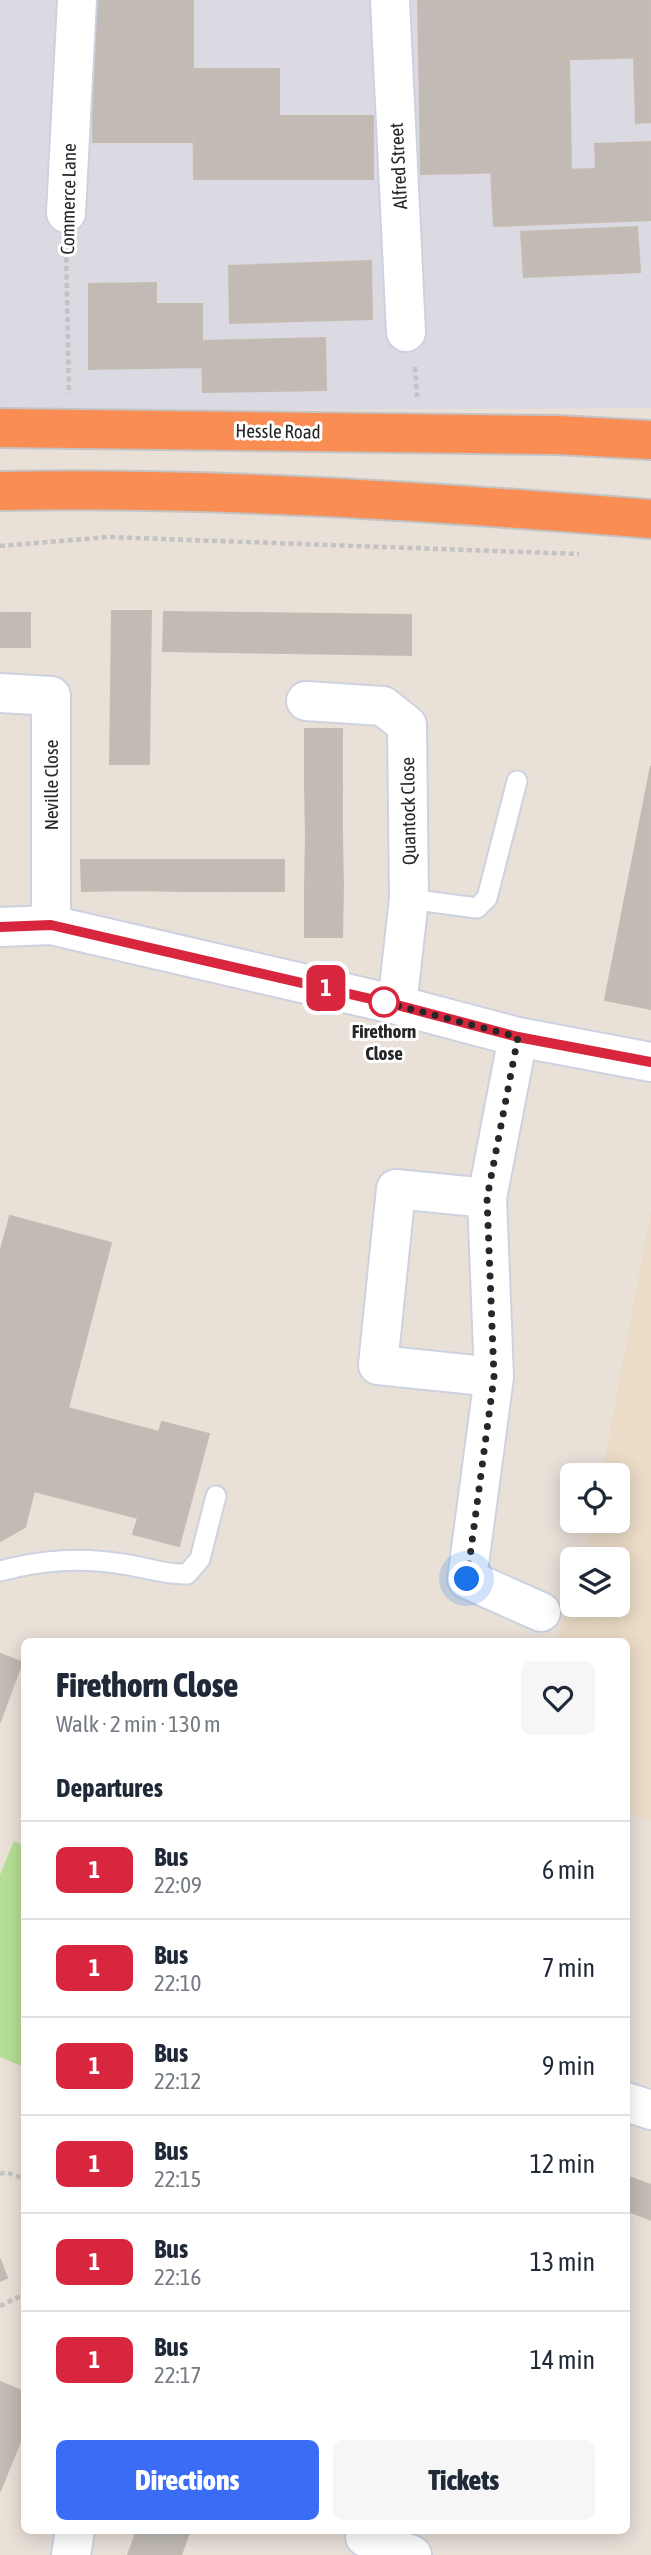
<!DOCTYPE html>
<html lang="en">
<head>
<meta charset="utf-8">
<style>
	body { margin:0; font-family:"Asap Condensed",sans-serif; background:#f6f6f7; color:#1f2937; height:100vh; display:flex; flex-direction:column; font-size:26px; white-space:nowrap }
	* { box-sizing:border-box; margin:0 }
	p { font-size:23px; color:#747a83 }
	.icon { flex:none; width:38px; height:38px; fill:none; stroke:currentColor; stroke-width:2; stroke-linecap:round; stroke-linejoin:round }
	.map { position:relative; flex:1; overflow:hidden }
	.drawer { position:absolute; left:21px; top:1638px; width:609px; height:896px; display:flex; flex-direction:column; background:#fff; border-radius:10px; box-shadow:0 4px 18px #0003 }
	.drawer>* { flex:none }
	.badge { padding:0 14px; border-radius:10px; font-size:24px; line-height:46px }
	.fabs { position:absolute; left:560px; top:1463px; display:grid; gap:14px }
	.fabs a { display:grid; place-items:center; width:70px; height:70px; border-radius:10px; background:#fff; box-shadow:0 4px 18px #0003; font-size:35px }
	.you { position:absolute; width:35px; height:35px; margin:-18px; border:5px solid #fff; border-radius:50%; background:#1a73e8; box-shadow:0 0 0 10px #1a73e833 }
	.map>.badge { position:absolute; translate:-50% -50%; box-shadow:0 0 0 4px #fff }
	h2 { padding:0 35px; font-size:26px; line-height:63px }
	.round { display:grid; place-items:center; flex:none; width:74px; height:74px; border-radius:10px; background:#f6f6f7 }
	.summary { display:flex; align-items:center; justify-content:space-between; height:119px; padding:0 35px }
	h1 { font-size:33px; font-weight:800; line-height:52px }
	.primary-button { display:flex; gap:14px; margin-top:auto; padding:14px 35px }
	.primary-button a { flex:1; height:80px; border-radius:10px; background:#3a6cf5; color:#fff; font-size:28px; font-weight:800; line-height:80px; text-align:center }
	.primary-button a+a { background:#f6f6f7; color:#1f2937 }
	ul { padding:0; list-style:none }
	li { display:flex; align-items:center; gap:21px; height:98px; padding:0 35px; border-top:2px solid #e0e1e3 }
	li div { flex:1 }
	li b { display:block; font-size:26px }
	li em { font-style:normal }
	li .badge { min-width:77px; font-weight:700; text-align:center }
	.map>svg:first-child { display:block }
</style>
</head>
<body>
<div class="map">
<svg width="651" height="2555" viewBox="0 0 651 2555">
	<rect width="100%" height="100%" fill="#e9e0d8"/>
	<path fill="#dbd9e1" d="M0,0H651V408L0,412Z"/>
	<path fill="#ebdcc7" d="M651,1211V1821L627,1812L626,1642L556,1641L572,1593V1605H618V1559H583L594,1521H618V1475H602Z"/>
	<path fill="#b4df95" d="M14,1841L24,1846V2067L0,2057V1875Z"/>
	<path fill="#c1bab5" stroke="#c4bcb2" stroke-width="2" d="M93,0H193V142H93Z
		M418,0H651V57L580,59L579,11L472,13L475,173L421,174Z
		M579,11L580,59L473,60L472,13Z
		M651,57V122L636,123L634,58Z
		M569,58L570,112L474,114L473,60Z
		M193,69H279V116H373V179H194Z
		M570,112L571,169L475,173L474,114Z
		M651,142V220L494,226L491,172L596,169L595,144Z
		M637,227L640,272L524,277L521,232Z
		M371,261L372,319L230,323L229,266Z
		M156,283V304H202V367L89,369V284Z
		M325,338L326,390L203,392L202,341Z
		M112,611H151L149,764H110Z
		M164,612L411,615V655L163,651Z
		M0,613H30V647H0Z
		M305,729H342V786H305Z
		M651,766V1009L605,1000Z
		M305,786H342V836H306Z
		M306,836H342L343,887H305Z
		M81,860H133V890L82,891Z
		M133,860H181V891L133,890Z
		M181,860H227V891H181Z
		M227,860H284V891H227Z
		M305,887H343L342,937H305Z
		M10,1216L111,1243L68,1408L159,1432L162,1422L209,1434L179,1546L133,1534L138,1518L34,1491L25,1527L0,1541V1253Z
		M0,1654L22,1662L0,1722Z
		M626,2176L651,2185V2220L626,2210Z
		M0,2259L7,2278L0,2281Z
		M0,2382L24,2392V2432L0,2491Z
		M137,2530H190L181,2555H128Z"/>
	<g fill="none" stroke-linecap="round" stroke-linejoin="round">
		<defs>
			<path id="lane" d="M409,899L477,908L487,898L517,781
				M0,1571C42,1560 80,1557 123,1564C145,1567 164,1575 187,1574L200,1559L216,1496"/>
			<path id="street" d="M390,0L406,332
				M66,213L77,0
				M0,693L51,696V925
				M306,701L383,706L407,725L409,899L397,1005
				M0,927L51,925L397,1005L518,1037L651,1062
				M518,1037L487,1198L494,1377L467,1579L541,1612
				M487,1198L396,1189L378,1365L494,1377
				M626,2102L651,2110
				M365,2537L412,2555
				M71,2555L75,2530"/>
			<path id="highway" d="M0,428L557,435L651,440
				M0,491C217,487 435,502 651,519"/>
		</defs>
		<use href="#lane" stroke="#cdd2e0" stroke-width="23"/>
		<use href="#street" stroke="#cdd2e0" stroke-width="42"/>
		<use href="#highway" stroke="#c3c3c3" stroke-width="42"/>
		<path stroke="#c3c3c3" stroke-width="4.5" stroke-dasharray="5 3.5" stroke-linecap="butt" d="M66,249L69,394
			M415,367L417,397
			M0,546L108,537L579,554
			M0,2174L6,2172L24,2179
			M0,2306L24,2294"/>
		<use href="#lane" stroke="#fff" stroke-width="19"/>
		<use href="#street" stroke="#fff" stroke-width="38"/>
		<use href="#highway" stroke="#f98d53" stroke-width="38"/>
	</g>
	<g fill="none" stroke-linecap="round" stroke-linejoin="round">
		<defs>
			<path id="line" d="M0,927L51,925L397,1005L518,1037L651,1062"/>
		</defs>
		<use href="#line" stroke="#fff" stroke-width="16"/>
		<use href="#line" stroke="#d7263d" stroke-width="10"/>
		<path stroke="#272727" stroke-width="7" stroke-dasharray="0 12.6" d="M384,1002L373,999L518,1037L487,1198L494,1377L467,1579"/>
	</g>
	<circle fill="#fff" stroke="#d7263d" stroke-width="3.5" cx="384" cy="1002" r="14"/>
	<g text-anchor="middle" stroke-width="6" stroke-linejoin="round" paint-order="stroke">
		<g font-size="19" fill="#272727" stroke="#fff">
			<text transform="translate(398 166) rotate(-93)" y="7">Alfred Street</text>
			<text transform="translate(68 199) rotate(-89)" y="7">Commerce Lane</text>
			<text transform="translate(278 431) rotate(1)" y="7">Hessle Road</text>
			<text transform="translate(51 785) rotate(-90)" y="7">Neville Close</text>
			<text transform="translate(408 811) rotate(-91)" y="7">Quantock Close</text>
		</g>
		<g font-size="19" font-weight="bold" fill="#272727" stroke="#fff">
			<text x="384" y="1038">Firethorn<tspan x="384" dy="22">Close</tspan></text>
		</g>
	</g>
</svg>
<div class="fabs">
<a><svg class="icon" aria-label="locate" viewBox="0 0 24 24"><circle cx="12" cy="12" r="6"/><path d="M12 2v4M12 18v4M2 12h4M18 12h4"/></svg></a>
<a><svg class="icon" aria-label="layers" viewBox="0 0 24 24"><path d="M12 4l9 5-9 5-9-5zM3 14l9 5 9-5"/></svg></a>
</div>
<div class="you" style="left:467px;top:1579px"></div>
<b class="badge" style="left:326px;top:988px;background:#d7263d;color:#fff">1</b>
<section class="drawer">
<div class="summary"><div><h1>Firethorn Close</h1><p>Walk · 2 min · 130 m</p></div><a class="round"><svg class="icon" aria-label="heart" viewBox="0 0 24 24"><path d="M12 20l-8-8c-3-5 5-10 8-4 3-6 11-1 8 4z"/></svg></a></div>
<h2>Departures</h2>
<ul>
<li><span class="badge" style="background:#d7263d;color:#fff">1</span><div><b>Bus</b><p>22:09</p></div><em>6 min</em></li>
<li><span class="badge" style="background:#d7263d;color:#fff">1</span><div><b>Bus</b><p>22:10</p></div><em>7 min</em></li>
<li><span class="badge" style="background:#d7263d;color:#fff">1</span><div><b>Bus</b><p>22:12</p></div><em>9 min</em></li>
<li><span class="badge" style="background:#d7263d;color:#fff">1</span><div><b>Bus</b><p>22:15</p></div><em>12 min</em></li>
<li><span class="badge" style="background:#d7263d;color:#fff">1</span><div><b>Bus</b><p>22:16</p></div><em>13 min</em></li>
<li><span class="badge" style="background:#d7263d;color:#fff">1</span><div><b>Bus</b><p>22:17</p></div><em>14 min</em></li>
</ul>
<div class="primary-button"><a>Directions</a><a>Tickets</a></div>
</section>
</div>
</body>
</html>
